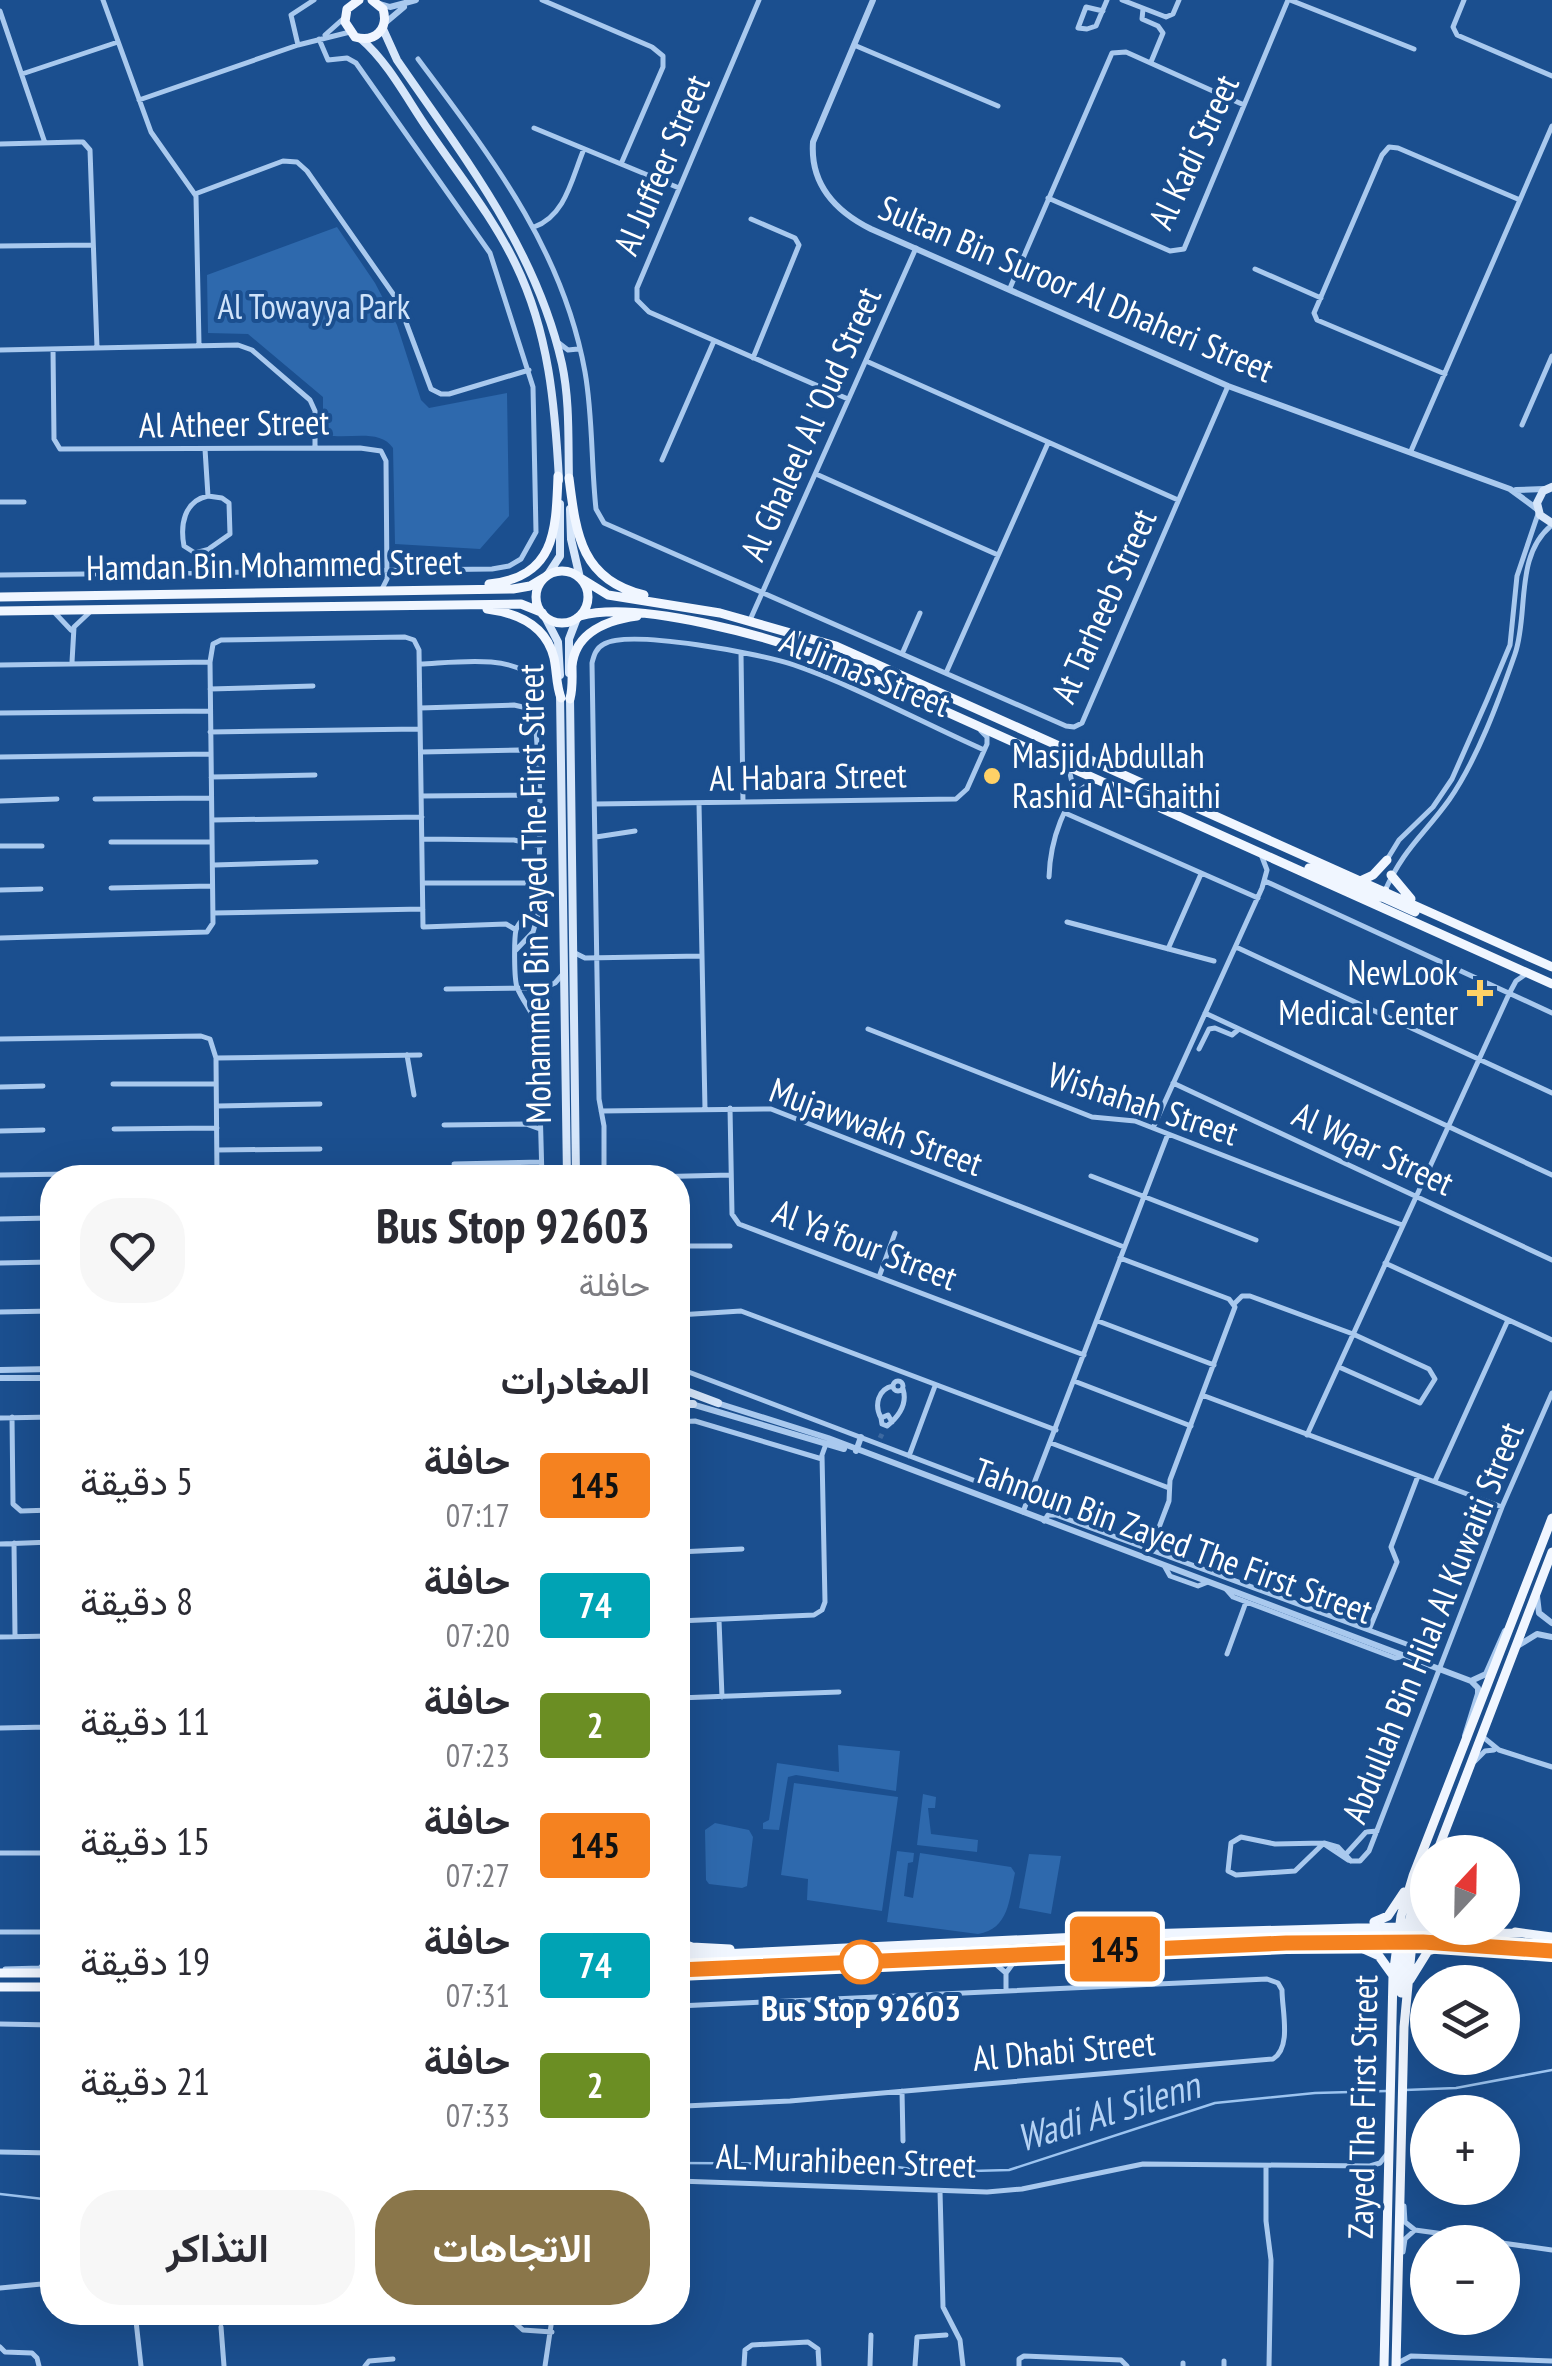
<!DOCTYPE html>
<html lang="ar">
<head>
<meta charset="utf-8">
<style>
	body { margin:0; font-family:"PT Sans Narrow",Vazirmatn,sans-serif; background:#f7f7f7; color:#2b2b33; direction:rtl; height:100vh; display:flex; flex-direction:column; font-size:38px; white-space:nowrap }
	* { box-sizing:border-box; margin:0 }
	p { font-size:32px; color:#7c7c81 }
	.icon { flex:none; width:55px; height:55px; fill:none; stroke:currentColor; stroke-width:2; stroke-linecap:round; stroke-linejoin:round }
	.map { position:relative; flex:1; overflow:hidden; direction:ltr }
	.side { position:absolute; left:40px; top:1165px; width:650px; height:1160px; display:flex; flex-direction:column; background:#fff; border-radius:40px; box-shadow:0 10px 40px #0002; direction:rtl }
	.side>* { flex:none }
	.badge { padding:0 20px; border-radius:8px; font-size:35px; line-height:65px }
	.needle { width:65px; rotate:22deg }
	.controls { position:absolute; left:1410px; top:1835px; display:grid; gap:20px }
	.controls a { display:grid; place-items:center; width:110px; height:110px; border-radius:50%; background:#fff; box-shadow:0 10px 40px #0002; font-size:50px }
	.map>.badge { position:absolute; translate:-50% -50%; box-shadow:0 0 0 5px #fff }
	h2 { padding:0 40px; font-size:38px; line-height:90px }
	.round { display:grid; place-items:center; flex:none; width:105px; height:105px; border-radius:40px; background:#f7f7f7 }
	.summary { display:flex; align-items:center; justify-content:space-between; height:170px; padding:0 40px }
	h1 { font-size:48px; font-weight:700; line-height:75px }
	.cta { display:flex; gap:20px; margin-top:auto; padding:20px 40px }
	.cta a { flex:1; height:115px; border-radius:40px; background:#8a764a; color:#fff; font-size:40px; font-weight:700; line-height:115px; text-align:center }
	.cta a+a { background:#f7f7f7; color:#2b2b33 }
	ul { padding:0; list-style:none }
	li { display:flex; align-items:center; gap:30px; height:120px; padding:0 40px }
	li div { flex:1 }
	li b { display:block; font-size:38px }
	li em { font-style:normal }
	li .badge { min-width:110px; font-weight:700; text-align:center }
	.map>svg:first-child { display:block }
</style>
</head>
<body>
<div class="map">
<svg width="1552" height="2366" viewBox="0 0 1552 2366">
	<rect width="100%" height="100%" fill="#1b4f8f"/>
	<path fill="#2e69ad" d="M337,227L375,283L397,325L421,400L429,408L507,393L509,516L480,549L395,544L393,448C379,428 348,440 327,435L323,429V397L248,334L208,333L207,275Z
		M838,1745L900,1751L896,1791L796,1775L788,1777L779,1830L763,1829V1823L769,1820L777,1763L839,1772Z
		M794,1783L898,1797L882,1911L807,1900L808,1879L781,1875Z
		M923,1794L936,1797L935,1808H928L931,1834L978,1840L977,1852L917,1845Z
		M715,1823L749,1830L753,1837L747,1886L742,1888L709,1884L706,1880L705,1830Z
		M897,1851L914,1853L913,1862L908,1863L904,1896L913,1898L920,1853L1011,1867L1015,1873C1009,1900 1009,1929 978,1934L887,1922Z
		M1029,1854L1061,1856L1051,1914L1019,1908Z"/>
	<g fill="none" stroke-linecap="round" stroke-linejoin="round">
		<path stroke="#9cc4f0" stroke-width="2.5" d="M1405,2090L1456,2088L1552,2070
			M678,2163L875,2164L934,2172L1009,2170L1215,2103L1315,2093L1387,2091
			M0,2194L52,2200"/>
		<path stroke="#3d69a0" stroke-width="5" stroke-dasharray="5 2.5" stroke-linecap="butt" d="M880,1438L882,1434"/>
		<path stroke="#a9c9ee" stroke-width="5" d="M103,0L151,132L196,196L199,344
			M542,0L652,47L663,56V67L621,164
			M759,0L637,288V300L649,312L848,399
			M1122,0L1166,17L1173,14L1179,0
			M1290,0L1414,49
			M1464,0L1453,27L1457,35L1552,76
			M1143,9L1142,19L1158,26L1163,33L1151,62
			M0,11L45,143
			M1103,11L1086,7L1078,28L1087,29L1096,26L1107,0
			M325,35L343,19
			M298,45L291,15L314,0
			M854,45L998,106
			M418,59C491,157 563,249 585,372C593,417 591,463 596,509L604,523L1066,726L1074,727L1082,723L1228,386
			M22,74L118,42
			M139,100L298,45L350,32
			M534,128L679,188
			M0,144L77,142H83L90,150L97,348
			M195,194L283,161L297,162L307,171L398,301L431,389L441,394H449L529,370
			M1048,198L1170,251L1184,249L1288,0
			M751,219L795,238L799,245L753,358
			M534,227C566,216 572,177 584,149
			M0,246L92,245
			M1255,269L1321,298
			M1010,288L1112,53L1126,52L1244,105
			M555,340L568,350L578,349
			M53,349L54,439L60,449L360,448L381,451L386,461L387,579L382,589
			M0,350L238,345L252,350L310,400L315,411V448
			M866,361L1178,500
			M1445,374L1317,320L1314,313L1382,155L1389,147L1398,148L1520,200
			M1522,425L1552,356
			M205,449L208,496L222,498L229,503L230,534L210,548L213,573
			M1411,451L1552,126
			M662,460L714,341
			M816,474L998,555
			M208,496C184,501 180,525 184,546L195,553L210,549
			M0,502H24
			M0,575L492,569L509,566L521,559L536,532L533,387L490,253L356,63L347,58L328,60L319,39
			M55,613L71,630
			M750,620L916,248
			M741,653L743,802
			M902,654L920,613
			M72,662L74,627L91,611
			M420,664C450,663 513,653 533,679L540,795L539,911L533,932L516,950
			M0,665L210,662
			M946,673L1048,443
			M210,689L313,686
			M420,708L514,705L536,710
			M0,713L210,711
			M210,732L420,729
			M421,752L519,750L539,756
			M0,757L210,754
			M1069,769L1074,792
			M211,777L315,775
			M421,796L540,795
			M95,799L211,798
			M0,801L57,799
			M699,803L705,1109
			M595,804L956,799L967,789L987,744V737L981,731
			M1065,813L1258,898
			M212,820L422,817
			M596,837L635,831
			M422,839L514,840L541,846
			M111,842H212
			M0,846H42
			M1388,858L1399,840L1433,807L1452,779L1487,700L1510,645L1517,576L1538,514
			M214,865L316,862
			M1049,877C1050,845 1063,793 1095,781
			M1265,881L1552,1013
			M423,883H539
			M111,888L212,886
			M0,890L41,889
			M1384,893C1403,849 1423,836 1449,800C1477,760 1499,700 1515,654C1529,614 1514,555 1552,525
			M539,906C531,910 519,921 516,930C514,938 514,979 517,987C523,1003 535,1013 538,1031L542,1178
			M213,913L423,909
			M1067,922L1214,961
			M0,938L207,932L213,923L210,662L213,644L221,640L405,637L414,640L419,650L423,927L506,924L516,930
			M1236,947L1552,1093
			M1168,949L1201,874
			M573,952L585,958L701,956
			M446,989L544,988L555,983L562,975
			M1205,1013L1552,1175
			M868,1029L1092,1117L1135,1121L1402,1225
			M0,1039L201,1036L210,1039L216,1058L217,1178
			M1199,1049L1209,1029L1215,1028L1232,1035L1239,1029
			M407,1055L414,1095
			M216,1058L420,1055
			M1173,1083L1552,1260
			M113,1084H216
			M0,1087L43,1086
			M218,1106L320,1104
			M730,1108L732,1214L739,1224L1084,1355
			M601,1111L771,1109L1124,1247
			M444,1125L526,1124L540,1129
			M1153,1128L1262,888L1267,870L1262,857
			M114,1129L217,1128
			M0,1131L43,1130
			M217,1150L320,1149
			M454,1164L541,1162
			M0,1175L217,1172
			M731,1175L604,1178V1126L599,1099L592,663C594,655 596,648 604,644C630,629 763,654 794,665C855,686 923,723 984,750
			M1091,1176L1256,1240
			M0,1219L50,1218
			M678,1246H730
			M1120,1258L1229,1299L1235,1307L1170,1480L1169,1501L1150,1551
			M0,1263L52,1262
			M1385,1263L1552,1340
			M879,1277L895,1233
			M1235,1303L1242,1296H1250L1353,1334L1429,1369L1435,1379L1420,1403L1339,1367
			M0,1312L52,1311
			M678,1315L741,1311L1056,1430
			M1098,1321L1214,1365
			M678,1368L1028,1501
			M893 1386a5 5 0 1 1 10 0a5 5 0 1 1-10 0Z
			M1074,1381L1191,1426
			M1202,1395L1502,1507
			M12,1417L13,1504L21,1511L52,1510
			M0,1418L52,1417
			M881,1418C874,1405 878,1389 893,1386
			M678,1422L695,1421L822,1459
			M892,1422L888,1415L881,1418L882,1424L887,1426C898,1417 908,1405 903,1389
			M1307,1435L1509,994L1516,981L1526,974
			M1051,1443L1169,1488
			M909,1456L935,1386
			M1435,1481L1508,1320
			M1023,1512L1168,1134
			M1044,1521L1048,1515H1056L1420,1649L1425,1661
			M14,1543L15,1636
			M0,1544L52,1542
			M678,1552L742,1549
			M1165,1567L1170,1576L1198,1586L1208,1582
			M1226,1589L1233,1597L1395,1658L1405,1656
			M719,1620L722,1697
			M678,1621L814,1615L822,1610L825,1602L822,1455L826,1444
			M1369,1630L1397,1562L1391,1547L1418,1476
			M46,1636L52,1961
			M0,1637L52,1636
			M1227,1654L1246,1602
			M678,1698L839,1692
			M0,1728L47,1727
			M1483,1737L1499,1750L1552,1767
			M1475,1761L1485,1751L1494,1750
			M1241,1837L1275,1844L1324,1843L1295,1871L1236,1875L1228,1871L1231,1843Z
			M1324,1843L1338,1847L1351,1861
			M1324,1844L1348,1860
			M0,1853H49
			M1346,1854L1366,1832L1377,1831
			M1351,1861H1360L1369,1851L1502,1507L1552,1393
			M0,1932H50
			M990,1959L1006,1973
			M5,1969L40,1968L49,1958
			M1006,1991V1973L1017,1958
			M678,2006L1267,1979L1278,1983L1282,1990C1282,2011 1292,2047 1273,2059L790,2101L685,2106
			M0,2024L52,2025
			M902,2091L903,2141
			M0,2152L52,2153
			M1266,2166V2221L1271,2260L1269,2366
			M678,2181L987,2192L1022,2189L1143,2164L1370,2166L1380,2163L1387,2154
			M940,2191L943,2307L960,2340L963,2366
			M1404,2206L1405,2222L1415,2230L1502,2242
			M1502,2243L1552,2250
			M1403,2252L1405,2239L1415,2230
			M0,2288L52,2283
			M135,2312L141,2366
			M503,2312L523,2330L552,2332
			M221,2327L224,2366
			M0,2347L5,2352L32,2353L37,2358L39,2366
			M1398,2363L1411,2356L1552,2361
			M365,2366L369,2361L393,2359
			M545,2366L553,2312
			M744,2366L745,2350L752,2345L808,2342L818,2349L819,2366
			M870,2366L871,2335
			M915,2366L917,2337L946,2335
			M1019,2366V2359L1024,2356L1121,2360L1127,2366
			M1183,2366V2363
			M1224,2366V2361"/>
		<path stroke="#a9c9ee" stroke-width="6" d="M873,0L813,142C810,184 835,211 871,229L1228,386L1510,489L1537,509
			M380,4L390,7L416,0
			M385,23L404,7
			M1516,490L1544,489
			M0,1370L52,1369
			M0,1378H52
			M714,1402L828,1438L1471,1681L1478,1688V1694L1465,1736
			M688,1403L844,1449
			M856,1451L861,1437
			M1537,1596L1539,1613L1552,1623
			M1519,1645L1537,1634L1552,1637
			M1473,1680L1486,1674L1505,1631"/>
		<path stroke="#d6e6fa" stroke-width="8" d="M383,29L397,60C463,156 536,248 562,364C570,401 568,442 569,480
			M361,39C389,63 408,101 429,131C459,175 493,217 516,265C549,333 555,406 559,480
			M1552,487L1543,491L1537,503L1540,515L1552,523
			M570,509L571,539L580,578
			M547,576L560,556V504
			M543,613L558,642L560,675
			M569,673V639L577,618
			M560,694L567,1178
			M570,697L576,1178
			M678,1388L718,1403
			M678,1404H693"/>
		<path stroke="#f0f6ff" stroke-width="9" d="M359,0L347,9L345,22L355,37C375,43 389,29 383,9L372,0
			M569,478C576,534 581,580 644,595
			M536 597a26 26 0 1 1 52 0a26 26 0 1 1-52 0Z
			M582,579L608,595L720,613L836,646L1552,967
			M489,584C555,577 556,532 558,476
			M0,597L513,589L530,586L545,577
			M487,609C518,613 546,625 554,658C557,672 556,685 561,698
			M0,611L521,604L541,612
			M580,616C638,599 772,638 829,659L1552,984
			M570,699C573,687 572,678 572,666C575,632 608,620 637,616
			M1309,868L1375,895L1385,891
			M1391,875L1411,899
			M1360,881L1373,875L1387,860
			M1374,898L1382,897L1415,912
			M1437,1852L1552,1552
			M1374,1922L1388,1916L1404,1892
			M1446,1928L1465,1929
			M1407,1931L1425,1854
			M1515,1932L1552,1937
			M1411,1934L1521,1933
			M1306,1938L1400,1935
			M678,1942L692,1947L730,1949
			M1359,1947L1379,1956L1392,1974
			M678,1956L1142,1934L1428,1926
			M678,1963L711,1960
			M678,1970L1287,1943L1423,1942L1552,1951
			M0,1973H52
			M1410,1980L1428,1951L1442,1947
			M0,1987H52
			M1401,1993L1404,1938
			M1384,2366L1393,1976L1401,1916L1413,1876L1552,1518
			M1396,2366L1404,2027L1412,1943L1428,1881"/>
	</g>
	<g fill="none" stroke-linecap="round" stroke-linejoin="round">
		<defs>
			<path id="line" d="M678,1970L1286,1943L1423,1942L1552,1951"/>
		</defs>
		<use href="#line" stroke="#fff" stroke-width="22"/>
		<use href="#line" stroke="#f58220" stroke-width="15"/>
	</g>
	<g fill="#ffd166" stroke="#1b4f8f" stroke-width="4">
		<circle cx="992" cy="776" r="10"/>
		<path d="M1475 978h10v10h10v10h-10v10h-10v-10h-10v-10h10z"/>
	</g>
	<circle fill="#fff" stroke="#f58220" stroke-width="5" cx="861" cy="1962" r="20"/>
	<g text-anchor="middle" stroke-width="8" stroke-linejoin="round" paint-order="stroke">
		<g font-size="35" fill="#fff" stroke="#1b4f8f">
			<text transform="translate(1194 152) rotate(-65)" y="12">Al Kadi Street</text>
			<text transform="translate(662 165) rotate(-67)" y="12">Al Juffeer Street</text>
			<text transform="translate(1076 289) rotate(23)" y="12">Sultan Bin Suroor Al Dhaheri Street</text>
			<text transform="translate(234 424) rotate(-1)" y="12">Al Atheer Street</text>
			<text transform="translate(811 424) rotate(-66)" y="12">Al Ghaleel Al 'Oud Street</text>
			<text transform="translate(274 565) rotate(-1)" y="12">Hamdan Bin Mohammed Street</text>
			<text transform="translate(1104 606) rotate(-66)" y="12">At Tarheeb Street</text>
			<text transform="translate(865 673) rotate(22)" y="12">Al Jirnas Street</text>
			<text transform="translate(808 777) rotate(-1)" y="12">Al Habara Street</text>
			<text transform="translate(535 894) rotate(-91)" y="12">Mohammed Bin Zayed The First Street</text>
			<text transform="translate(1143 1104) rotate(18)" y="12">Wishahah Street</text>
			<text transform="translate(876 1127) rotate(20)" y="12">Mujawwakh Street</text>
			<text transform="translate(1373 1149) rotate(25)" y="12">Al Wqar Street</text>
			<text transform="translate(865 1245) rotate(21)" y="12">Al Ya'four Street</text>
			<text transform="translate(1173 1541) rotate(20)" y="12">Tahnoun Bin Zayed The First Street</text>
			<text transform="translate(1433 1623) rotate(-68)" y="12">Abdullah Bin Hilal Al Kuwaiti Street</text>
			<text transform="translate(1064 2051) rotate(-5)" y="12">Al Dhabi Street</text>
			<text transform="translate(1363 2107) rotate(-89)" y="12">Zayed The First Street</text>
			<text transform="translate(846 2161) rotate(2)" y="12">AL Murahibeen Street</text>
		</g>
		<g font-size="35" fill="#cfe3fa" stroke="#1b4f8f">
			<text x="314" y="319">Al Towayya Park</text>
		</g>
		<g font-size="35" fill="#fff" stroke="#1b4f8f" text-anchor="start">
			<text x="1012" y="768">Masjid Abdullah<tspan x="1012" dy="40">Rashid Al-Ghaithi</tspan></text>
			<text x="1458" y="985" text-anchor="end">NewLook<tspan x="1458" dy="40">Medical Center</tspan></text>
		</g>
		<g font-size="35" font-weight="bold" fill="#fff" stroke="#1b4f8f">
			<text x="861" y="2021">Bus Stop 92603</text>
		</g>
		<g font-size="38" font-style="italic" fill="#b5d3f5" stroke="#1b4f8f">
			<text transform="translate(1108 2112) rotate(-17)" y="13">Wadi Al Silenn</text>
		</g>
	</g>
</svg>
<div class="controls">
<a><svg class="needle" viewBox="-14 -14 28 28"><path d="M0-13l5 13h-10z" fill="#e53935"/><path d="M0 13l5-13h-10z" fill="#7c7c81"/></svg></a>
<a><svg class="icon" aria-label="layers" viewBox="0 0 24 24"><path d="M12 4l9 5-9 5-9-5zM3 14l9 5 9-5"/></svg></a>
<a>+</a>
<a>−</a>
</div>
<b class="badge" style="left:1115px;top:1949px;background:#f58220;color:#111">145</b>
<section class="side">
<div class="summary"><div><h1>Bus Stop 92603</h1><p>حافلة</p></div><a class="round"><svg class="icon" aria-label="heart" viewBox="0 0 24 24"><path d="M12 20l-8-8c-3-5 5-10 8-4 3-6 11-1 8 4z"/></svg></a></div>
<h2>المغادرات</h2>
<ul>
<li><span class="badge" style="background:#f58220;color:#111">145</span><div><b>حافلة</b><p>07:17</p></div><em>5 دقيقة</em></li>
<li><span class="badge" style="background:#00a3b4;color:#fff">74</span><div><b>حافلة</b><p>07:20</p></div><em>8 دقيقة</em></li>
<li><span class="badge" style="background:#6b8e23;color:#fff">2</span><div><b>حافلة</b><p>07:23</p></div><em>11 دقيقة</em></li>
<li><span class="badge" style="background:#f58220;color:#111">145</span><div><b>حافلة</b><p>07:27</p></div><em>15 دقيقة</em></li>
<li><span class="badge" style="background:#00a3b4;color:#fff">74</span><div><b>حافلة</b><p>07:31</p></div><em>19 دقيقة</em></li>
<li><span class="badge" style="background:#6b8e23;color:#fff">2</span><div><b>حافلة</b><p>07:33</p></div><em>21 دقيقة</em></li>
</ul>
<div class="cta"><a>الاتجاهات</a><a>التذاكر</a></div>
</section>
</div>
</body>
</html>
